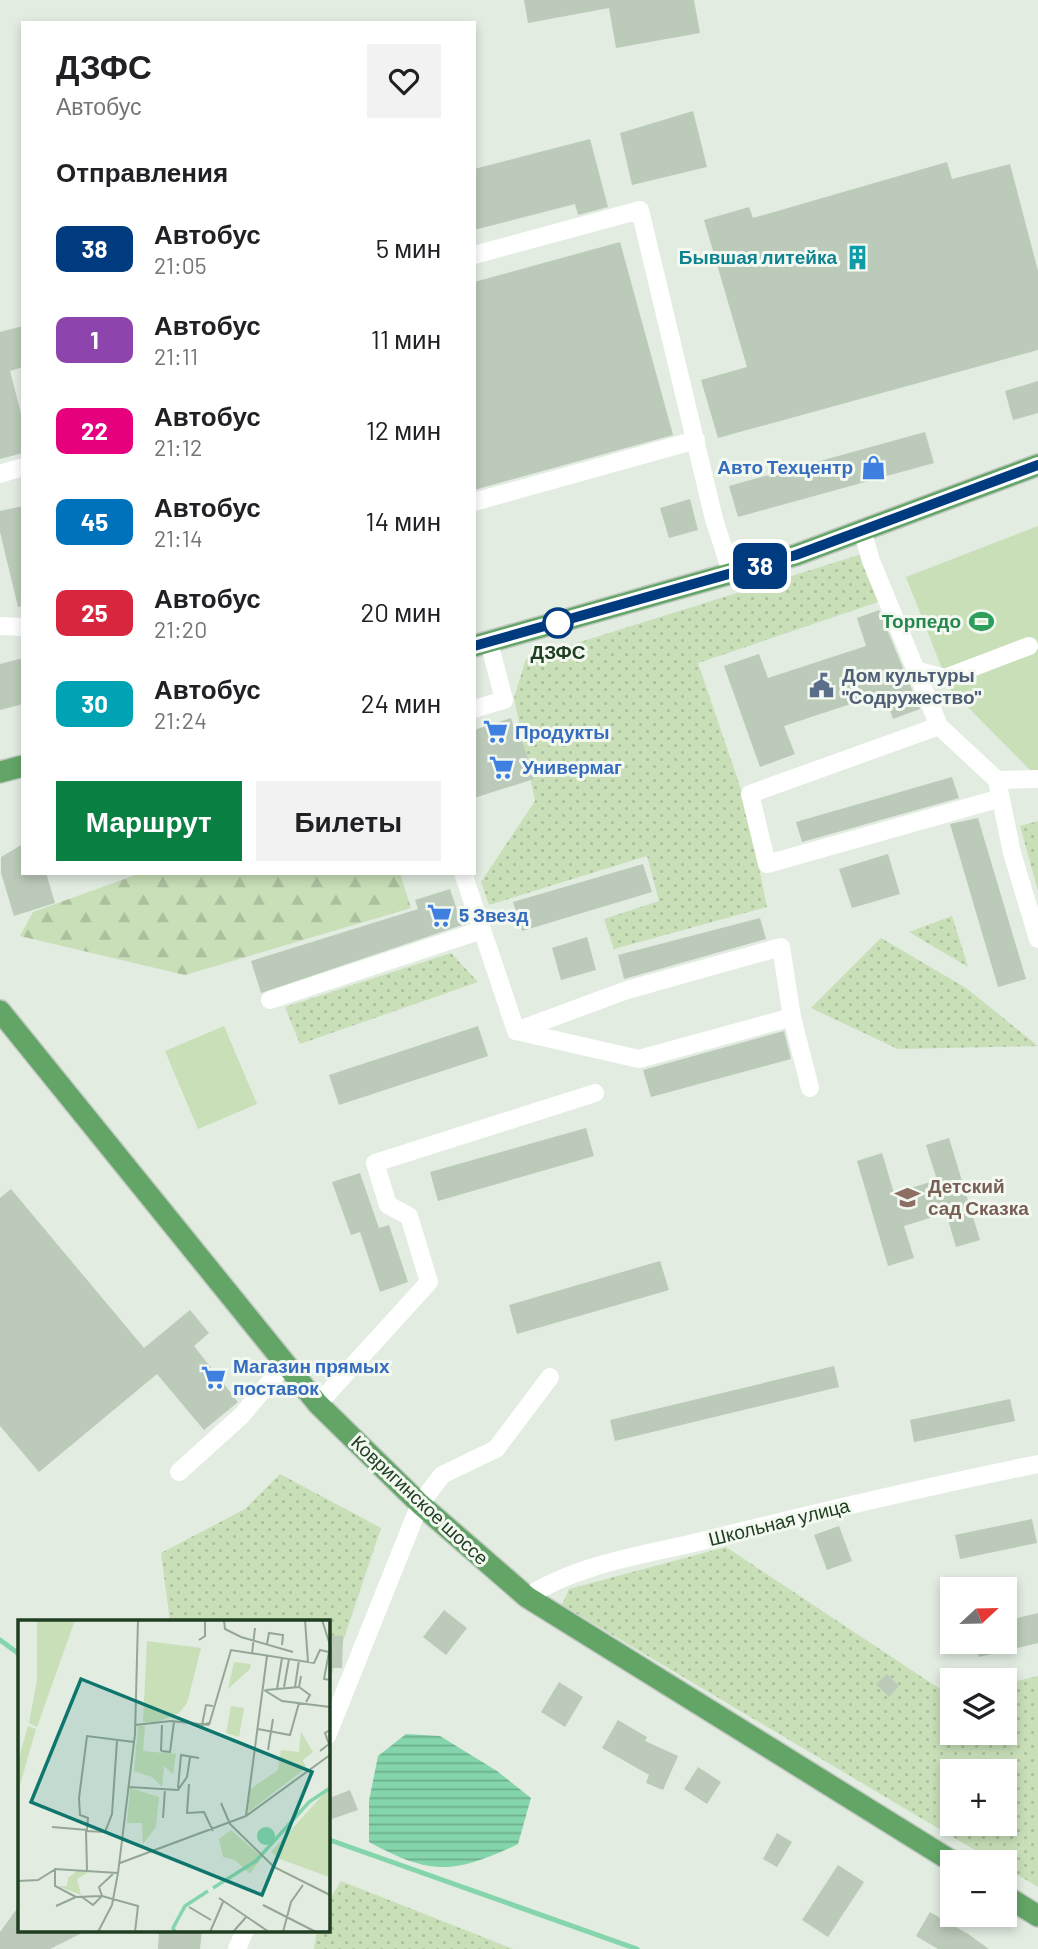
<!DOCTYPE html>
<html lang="ru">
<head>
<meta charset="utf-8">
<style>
	body { margin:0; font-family:Barlow,sans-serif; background:#f2f2f2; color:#202124; height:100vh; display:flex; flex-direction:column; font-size:26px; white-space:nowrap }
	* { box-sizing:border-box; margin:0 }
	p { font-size:23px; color:#757577 }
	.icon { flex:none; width:38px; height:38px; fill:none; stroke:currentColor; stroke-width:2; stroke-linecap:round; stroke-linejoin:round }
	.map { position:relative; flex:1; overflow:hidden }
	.drawer { position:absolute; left:21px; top:21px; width:455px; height:854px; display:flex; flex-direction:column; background:#fff; border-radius:0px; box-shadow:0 4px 10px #0003 }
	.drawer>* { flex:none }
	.badge { padding:0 14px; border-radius:10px; font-size:24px; line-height:46px }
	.needle { width:46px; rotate:68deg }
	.fabs { position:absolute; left:940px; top:1577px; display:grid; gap:14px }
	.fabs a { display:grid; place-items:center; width:77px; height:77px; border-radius:0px; background:#fff; box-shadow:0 4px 10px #0003; font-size:35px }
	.map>.badge { position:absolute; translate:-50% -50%; box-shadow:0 0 0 4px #fff }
	h2 { padding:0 35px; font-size:26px; line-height:63px }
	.round { display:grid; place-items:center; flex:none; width:74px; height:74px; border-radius:0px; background:#f2f2f2 }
	.headline { display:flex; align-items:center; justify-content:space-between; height:119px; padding:0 35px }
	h1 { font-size:33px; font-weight:800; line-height:52px }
	.cta { display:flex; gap:14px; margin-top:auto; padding:14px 35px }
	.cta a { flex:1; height:80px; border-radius:0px; background:#0b8043; color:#fff; font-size:28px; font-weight:800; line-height:80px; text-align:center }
	.cta a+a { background:#f2f2f2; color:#202124 }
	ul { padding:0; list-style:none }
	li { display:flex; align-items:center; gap:21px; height:91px; padding:0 35px }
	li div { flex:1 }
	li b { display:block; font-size:26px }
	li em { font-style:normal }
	li .badge { min-width:77px; font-weight:700; text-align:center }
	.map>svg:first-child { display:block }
</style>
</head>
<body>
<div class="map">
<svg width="1038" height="1949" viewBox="0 0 1038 1949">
	<defs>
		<pattern id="grass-dots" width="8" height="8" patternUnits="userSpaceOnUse" patternTransform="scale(1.75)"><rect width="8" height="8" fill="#c8dfb8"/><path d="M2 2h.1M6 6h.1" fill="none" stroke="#acc09e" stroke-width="1.8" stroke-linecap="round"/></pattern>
		<pattern id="forest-firs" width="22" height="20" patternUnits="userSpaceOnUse" patternTransform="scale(1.75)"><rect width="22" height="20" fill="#c8dfb8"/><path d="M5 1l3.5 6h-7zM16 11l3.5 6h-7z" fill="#acc09e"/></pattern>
		<pattern id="water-rules" width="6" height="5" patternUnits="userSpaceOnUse" patternTransform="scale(1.75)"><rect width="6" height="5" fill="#85d5ac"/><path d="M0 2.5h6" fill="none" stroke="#6cae8c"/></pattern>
	</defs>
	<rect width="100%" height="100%" fill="#e2ece1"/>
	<path fill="url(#grass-dots)" fill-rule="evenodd" d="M865,553L884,600L698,663L745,801L767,907L614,949L604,919L659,901L647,856L489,905L481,882L535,801L514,698L526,659Z
		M1038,821V891L1020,826Z
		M952,916L968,967L909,932Z
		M881,938L966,988L1038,1046L898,1049L811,1008Z
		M451,953L478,982L300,1044L285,1007Z
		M280,1474L381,1528L327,1689V1622H170L161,1553L245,1509Z
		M726,1547L952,1697V1732H1004L1005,1684L1038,1676V1887L1005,1867L1004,1862H995L562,1605L569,1589ZM952,1771H1004V1824H952Z
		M341,1881L513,1949H314L317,1930H327V1904Z"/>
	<path fill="url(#forest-firs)" d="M141,873H400L411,908L185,975L20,936L33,912Z"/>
	<path fill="#c8dfb8" d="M1038,526V778L950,689L906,577Z
		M224,1026L257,1104L198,1129L165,1051Z"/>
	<path fill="url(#water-rules)" d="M406,1734L440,1736L497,1771L531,1798L518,1844C455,1874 431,1876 369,1842V1801L378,1756Z"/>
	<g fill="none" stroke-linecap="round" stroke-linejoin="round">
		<path stroke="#85d5ac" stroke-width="5" d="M0,1640L19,1654
			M327,1839L637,1949"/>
	</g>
	<path fill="#bbcab9" d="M524,0H694L700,33L616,48L609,8L528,23Z
		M693,111L707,167L632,185L620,133Z
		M590,139L608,207L578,215L575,204L474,230V169Z
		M947,162L952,179L1010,164L1038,271V350L718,438L701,380L747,367L704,220L749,207L753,218Z
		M620,242L673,435L474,490V282Z
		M23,326V367L10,371L23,421V453L0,459V332Z
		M1038,381V413L1013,420L1005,391Z
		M925,432L934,463L738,517L729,486Z
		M690,499L698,530L669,538L660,508Z
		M23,506V606L18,607L0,532V511Z
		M879,610L920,709L893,719L884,693L784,726L795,754L760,767L724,666L759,654L768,678L866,646L857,618Z
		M23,658V704L0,710V664Z
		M511,718L518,741L522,740L534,779L474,798V730Z
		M952,777L959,798L802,842L796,822Z
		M978,818L1026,979L998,987L950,824Z
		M23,844V873H46L55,903L14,916L1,873V857Z
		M888,854L900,894L852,908L839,869Z
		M643,864L652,892L522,931L513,902Z
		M450,889L462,925L261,993L251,961L418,909L415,900Z
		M760,918L766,939L624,979L618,955Z
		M587,937L596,970L561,980L552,948Z
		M478,1026L488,1056L339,1105L329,1075Z
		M784,1031L791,1059L651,1097L643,1070Z
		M586,1128L594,1156L438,1201L430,1172Z
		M949,1138L980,1240L956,1247L946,1213L904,1226L914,1258L888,1266L857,1161L882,1153L894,1193L937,1180L926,1145Z
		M360,1173L379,1228L389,1225L408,1282L380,1292L360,1232L351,1235L332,1182Z
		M11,1189L144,1348L190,1310L209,1333L194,1346L238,1402L204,1430L157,1374L39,1472L0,1426V1198Z
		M660,1261L669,1290L517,1334L509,1305Z
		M834,1366L839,1387L615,1441L610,1420Z
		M1010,1399L1015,1421L914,1442L910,1420Z
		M1032,1519L1037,1543L960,1559L955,1535Z
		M839,1526L852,1561L827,1570L814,1535Z
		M444,1610L467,1628L446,1655L423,1637Z
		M1038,1613V1643L979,1657L975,1642H1004V1621Z
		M327,1635L343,1636L342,1668H327Z
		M887,1674L899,1686L889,1697L876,1684Z
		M559,1682L583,1697L565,1727L541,1712Z
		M618,1720L647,1737L645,1741L678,1756L663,1790L646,1783L649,1775L602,1748Z
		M698,1767L721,1782L707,1804L684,1789Z
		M350,1790L358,1810L332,1819L327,1799Z
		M777,1833L792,1842L777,1867L763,1859Z
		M838,1865L864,1882L828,1937L802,1920Z
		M19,1906V1930H88L50,1949H0V1932Z
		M930,1912L968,1934L989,1949H938L916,1936Z
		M159,1930H202L200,1949H158Z"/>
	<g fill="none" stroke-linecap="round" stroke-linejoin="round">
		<defs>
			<path id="major" d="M474,646L796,555L1038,465
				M0,772L23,766
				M0,1011L318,1404L420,1504L527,1597L953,1862
				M1004,1895L1038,1916"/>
		</defs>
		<use href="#major" stroke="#c1c9c1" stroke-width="24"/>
		<path stroke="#fff" stroke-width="18" d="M474,255L640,210L714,519L732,575
			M0,474L23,467
			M474,502L696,440
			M862,530L871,561L939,726L997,780L1012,853L1038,939
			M0,626L23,627
			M919,671L945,678L1029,646
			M474,709L504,700L489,642
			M997,780L1038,779
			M750,794L767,864L1001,798
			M750,794L939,726
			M463,873L516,1031L639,1059L792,1017
			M270,1000L482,930
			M516,1031L627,990L781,947L792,1017L810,1088
			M318,1404L429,1282L409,1216L388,1205L375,1163L595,1093
			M179,1472L241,1416L286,1363
			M527,1597C577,1564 644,1555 702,1541C814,1513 925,1487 1038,1464
			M327,1736L420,1504L442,1475L496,1449L550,1377
			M237,1949L245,1930"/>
		<use href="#major" stroke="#62a567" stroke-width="21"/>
	</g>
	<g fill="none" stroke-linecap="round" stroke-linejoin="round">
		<defs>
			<path id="line" d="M474,646L796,555L1038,465"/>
		</defs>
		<use href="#line" stroke="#fff" stroke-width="16"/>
		<use href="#line" stroke="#003b80" stroke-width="10"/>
	</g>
	<defs>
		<symbol id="building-bare" viewBox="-9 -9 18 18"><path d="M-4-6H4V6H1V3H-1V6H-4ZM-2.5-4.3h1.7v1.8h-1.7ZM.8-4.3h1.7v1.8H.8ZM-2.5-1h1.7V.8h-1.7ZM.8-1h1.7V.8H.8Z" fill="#0f9aa8" stroke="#f3f9f1" stroke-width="2.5" paint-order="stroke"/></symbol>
		<symbol id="shop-bare" viewBox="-9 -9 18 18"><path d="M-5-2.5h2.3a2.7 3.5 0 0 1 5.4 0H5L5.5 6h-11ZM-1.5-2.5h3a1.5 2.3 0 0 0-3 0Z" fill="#3f7fe0" stroke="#f3f9f1" stroke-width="2.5" paint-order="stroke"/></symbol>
		<symbol id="stadium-bare" viewBox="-9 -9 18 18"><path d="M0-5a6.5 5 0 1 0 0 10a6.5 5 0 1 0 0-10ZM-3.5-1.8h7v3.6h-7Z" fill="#2e9e5b" stroke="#f3f9f1" stroke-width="2.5" paint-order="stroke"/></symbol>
		<symbol id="civic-bare" viewBox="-9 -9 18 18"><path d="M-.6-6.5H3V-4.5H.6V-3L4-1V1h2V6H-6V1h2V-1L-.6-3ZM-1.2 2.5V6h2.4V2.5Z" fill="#5c6f8a" stroke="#f3f9f1" stroke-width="2.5" paint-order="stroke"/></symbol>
		<symbol id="supermarket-bare" viewBox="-9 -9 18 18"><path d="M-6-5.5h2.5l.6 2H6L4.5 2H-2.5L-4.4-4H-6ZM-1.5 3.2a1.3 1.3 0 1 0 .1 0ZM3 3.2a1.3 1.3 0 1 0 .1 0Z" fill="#3f7fe0" stroke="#f3f9f1" stroke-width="2.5" paint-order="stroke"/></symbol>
		<symbol id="school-bare" viewBox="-9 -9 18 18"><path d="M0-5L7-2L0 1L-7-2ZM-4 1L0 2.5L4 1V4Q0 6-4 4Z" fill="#8d6e63" stroke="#f3f9f1" stroke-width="2.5" paint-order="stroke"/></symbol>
	</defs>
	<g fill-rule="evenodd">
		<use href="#building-bare" x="840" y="240" width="35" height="35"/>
		<use href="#shop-bare" x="856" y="450" width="35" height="35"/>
		<use href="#stadium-bare" x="964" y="604" width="35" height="35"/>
		<use href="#civic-bare" x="804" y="668" width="35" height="35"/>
		<use href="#supermarket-bare" x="478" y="714" width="35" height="35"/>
		<use href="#supermarket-bare" x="484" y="750" width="35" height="35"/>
		<use href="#supermarket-bare" x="422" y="898" width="35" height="35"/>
		<use href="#school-bare" x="890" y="1180" width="35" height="35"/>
		<use href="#supermarket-bare" x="196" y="1360" width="35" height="35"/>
	</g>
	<circle fill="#fff" stroke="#003b80" stroke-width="3.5" cx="558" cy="623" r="14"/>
	<g text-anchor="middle" stroke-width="6" stroke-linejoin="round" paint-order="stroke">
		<g font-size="19" font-weight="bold" fill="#0d838f" stroke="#f3f9f1" text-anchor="end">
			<text x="837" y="264">Бывшая литейка</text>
		</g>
		<g font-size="19" font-weight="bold" fill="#366cbe" stroke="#f3f9f1" text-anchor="start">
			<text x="853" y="474" text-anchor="end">Авто Техцентр</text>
			<text x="515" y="739">Продукты</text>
			<text x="522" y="774">Универмаг</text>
			<text x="459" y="922">5 Звезд</text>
			<text x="233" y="1373">Магазин прямых<tspan x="233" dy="22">поставок</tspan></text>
		</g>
		<g font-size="19" font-weight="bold" fill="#27864d" stroke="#f3f9f1" text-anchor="end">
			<text x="961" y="628">Торпедо</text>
		</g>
		<g font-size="19" font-weight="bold" fill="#203e22" stroke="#f3f9f1">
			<text x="558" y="659">ДЗФС</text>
		</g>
		<g font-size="19" font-weight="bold" fill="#4e5e75" stroke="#f3f9f1" text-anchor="start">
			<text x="842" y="682">Дом культуры<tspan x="842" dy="22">"Содружество"</tspan></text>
		</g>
		<g font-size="19" font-weight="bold" fill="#785e54" stroke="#f3f9f1" text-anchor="start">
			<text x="928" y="1193">Детский<tspan x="928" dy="22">сад Сказка</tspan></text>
		</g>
		<g font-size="19" fill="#203e22" stroke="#f3f9f1">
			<text transform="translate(420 1500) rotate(43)" y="7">Ковригинское шоссе</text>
			<text transform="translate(779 1522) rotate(-14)" y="7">Школьная улица</text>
		</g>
	</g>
	<g transform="translate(18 1620)">
		<rect width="312" height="312" fill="#e2ece1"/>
		<path d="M216,42L233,44L232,49L210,69ZM213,86L226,88L221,117L208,113ZM120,106H127L125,131L158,134L155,154L146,146L144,167L134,157L116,151ZM283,112L295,132L285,140L288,148L230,192L231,170L260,150L263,130L281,132ZM311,168V257L262,239L253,232ZM213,210L244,237L232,254L217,240L205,237L201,219ZM60,250L71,252L59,259L63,275L40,266H49L50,258Z" fill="#c8dfb8"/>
		<path d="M19,0H57L19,107L11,103L19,61ZM112,168L141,177L138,207L125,224L124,203H109Z" fill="#c8dfb8"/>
		<path d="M10,106L18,109L0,172V141Z" fill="#c8dfb8"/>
		<path d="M129,21L183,28L169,83L161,93L140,102H125Z" fill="#c8dfb8"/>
		<path d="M239 216a9 9 0 1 1 18 0a9 9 0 1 1-18 0Z" fill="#85d5ac"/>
		<path fill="none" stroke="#85d5ac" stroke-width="3.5" d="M195,268L238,241L291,182L312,168M157,312L155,308L167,286L190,271"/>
		<path fill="none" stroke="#94a695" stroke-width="2" d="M206,0L207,9L223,17L275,32M287,0L290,42M304,0L312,25M181,20L187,16V0M249,24L251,13L265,15L264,25M234,34L237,8M266,67L271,39M277,67L281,40M281,67L292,75L288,82M259,69L264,38M246,70L264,81L312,87M248,70L281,67L283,56M191,103L184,105L188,85L195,86M117,105L153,101L191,105M191,105L213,30L296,43L302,30L311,32L306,59L312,60M240,109L272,115L281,83M250,130L255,99M143,131L152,132L156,102M143,131L144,105M302,131L311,124L307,113L312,110M171,164L169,193L186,192L195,211M111,167L160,170L169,157L172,137M160,168L163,135L181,138M203,183L212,204L256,247L312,275M228,196L249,36M145,198L147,169M34,207L69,210L70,198L62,195L61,178L69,116L116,122M102,243L228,196L312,135M69,250L68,211L87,212L94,194L99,121M0,261L20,260L36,250M58,277L37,266V249L100,253M64,277L75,285L84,276L81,267L95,254M201,278L251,312M245,285L298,312M38,286L58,277L84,276L120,286L117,312M171,287L193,300M80,312L94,285L100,253L117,114L120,0M192,312L205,282M215,312L229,296M265,312L273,282L285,265"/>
		<path fill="#0f766e" fill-opacity="0.15" stroke="#0f766e" stroke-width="3.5" d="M63,59L294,152L244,275L13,182Z"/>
		<rect width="312" height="312" fill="none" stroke="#203e22" stroke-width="3.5"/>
	</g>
</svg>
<div class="fabs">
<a><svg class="needle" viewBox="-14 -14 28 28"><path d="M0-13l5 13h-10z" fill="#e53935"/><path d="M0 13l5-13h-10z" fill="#757577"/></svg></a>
<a><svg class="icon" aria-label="layers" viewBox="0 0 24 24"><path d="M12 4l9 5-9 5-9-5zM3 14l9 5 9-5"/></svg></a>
<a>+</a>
<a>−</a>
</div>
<b class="badge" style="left:760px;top:566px;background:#003b80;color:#fff">38</b>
<section class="drawer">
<div class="headline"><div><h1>ДЗФС</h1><p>Автобус</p></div><a class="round"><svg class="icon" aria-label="heart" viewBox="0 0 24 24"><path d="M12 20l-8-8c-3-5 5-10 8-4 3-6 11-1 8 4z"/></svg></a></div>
<h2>Отправления</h2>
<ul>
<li><span class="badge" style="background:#003b80;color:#fff">38</span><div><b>Автобус</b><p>21:05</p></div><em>5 мин</em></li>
<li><span class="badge" style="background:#8e44ad;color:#fff">1</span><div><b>Автобус</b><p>21:11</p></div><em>11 мин</em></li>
<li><span class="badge" style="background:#e6007e;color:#fff">22</span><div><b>Автобус</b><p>21:12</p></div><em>12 мин</em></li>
<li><span class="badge" style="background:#0072bc;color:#fff">45</span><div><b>Автобус</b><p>21:14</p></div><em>14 мин</em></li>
<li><span class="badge" style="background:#d7263d;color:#fff">25</span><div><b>Автобус</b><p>21:20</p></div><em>20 мин</em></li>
<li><span class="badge" style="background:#00a3b4;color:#fff">30</span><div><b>Автобус</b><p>21:24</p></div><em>24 мин</em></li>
</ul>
<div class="cta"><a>Маршрут</a><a>Билеты</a></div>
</section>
</div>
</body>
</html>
